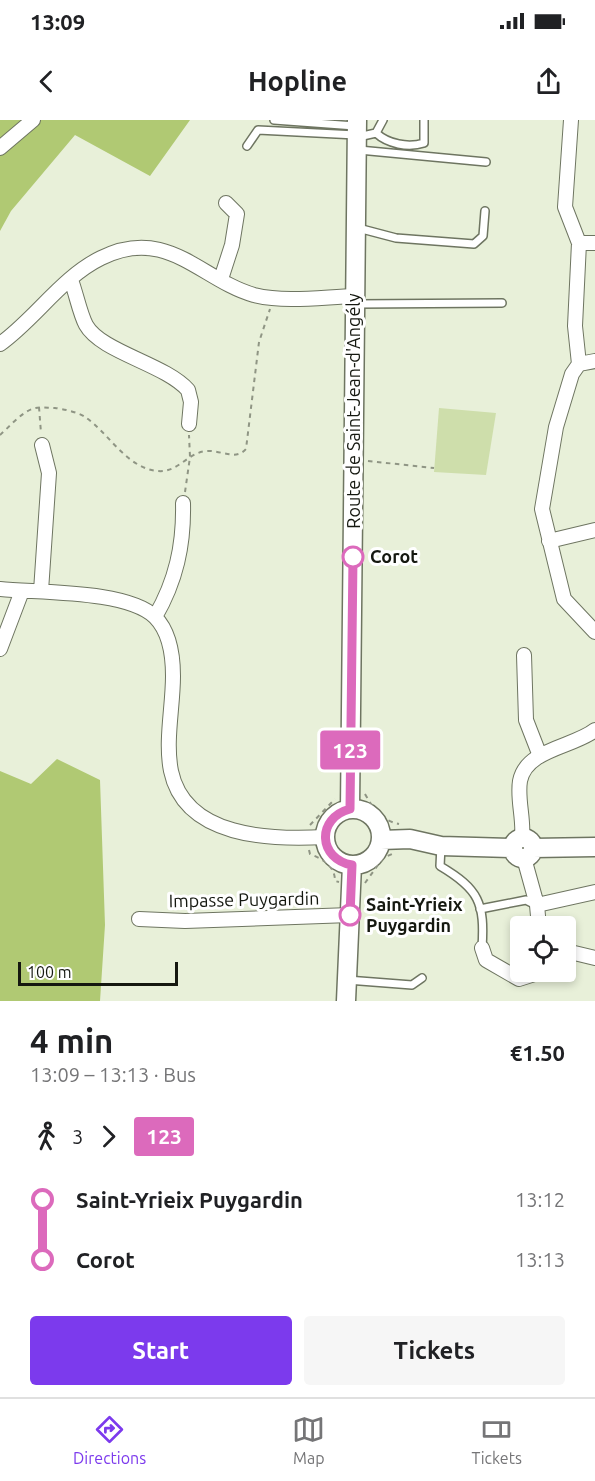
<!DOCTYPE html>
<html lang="en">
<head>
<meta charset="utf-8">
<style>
	body { margin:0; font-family:Ubuntu,sans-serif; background:#f6f6f6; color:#202124; height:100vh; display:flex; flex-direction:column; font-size:22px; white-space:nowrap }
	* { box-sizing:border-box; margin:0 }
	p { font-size:20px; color:#757577 }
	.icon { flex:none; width:33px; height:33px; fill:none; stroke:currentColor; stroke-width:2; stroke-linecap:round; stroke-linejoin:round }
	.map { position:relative; height:881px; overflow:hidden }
	.side { display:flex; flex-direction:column; background:#fff; flex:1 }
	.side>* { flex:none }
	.badge { padding:0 12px; border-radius:4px; font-size:21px; line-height:39px }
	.fabs { position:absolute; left:510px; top:796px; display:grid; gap:12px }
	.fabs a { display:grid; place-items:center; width:66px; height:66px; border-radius:6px; background:#fff; box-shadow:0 3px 9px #0003; font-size:30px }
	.scale { position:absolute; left:18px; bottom:15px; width:160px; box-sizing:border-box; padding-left:6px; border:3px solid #151810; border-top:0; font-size:16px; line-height:21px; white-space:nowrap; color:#151810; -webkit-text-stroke:4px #fff; paint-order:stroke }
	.map>.badge { position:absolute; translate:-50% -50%; box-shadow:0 0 0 3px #fff }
	.legs { display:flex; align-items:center; gap:9px; height:66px; padding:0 30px; font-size:20px }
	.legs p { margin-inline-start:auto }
	.headline { display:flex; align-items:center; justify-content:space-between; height:102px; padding:0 30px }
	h1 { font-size:33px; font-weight:600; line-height:45px }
	.button { display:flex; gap:12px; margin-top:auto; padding:12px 30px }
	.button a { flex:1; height:69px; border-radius:6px; background:#7c3aed; color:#fff; font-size:24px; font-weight:600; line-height:69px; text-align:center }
	.button a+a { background:#f6f6f6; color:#202124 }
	ul { padding:0 30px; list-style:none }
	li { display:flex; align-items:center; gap:21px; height:60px; font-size:22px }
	li i { display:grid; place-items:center; width:9px; height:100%; margin:0 8px; background:currentColor }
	li i::after { content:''; width:15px; height:15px; margin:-8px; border:4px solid; border-radius:50%; background:#fff }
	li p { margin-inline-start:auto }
	li:first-child i { background:linear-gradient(#0000 50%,currentColor 0) }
	li:last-child i { background:linear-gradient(currentColor 50%,#0000 0) }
	.status { display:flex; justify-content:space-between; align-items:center; height:42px; padding:0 30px; background:#fff; direction:ltr }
	.status svg { height:16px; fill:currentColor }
	header { display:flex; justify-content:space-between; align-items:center; height:78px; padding:0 30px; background:#fff; font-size:27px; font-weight:600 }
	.tab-bar { display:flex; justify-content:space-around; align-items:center; height:84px; border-top:2px solid #e0e0e0; background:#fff; font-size:16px; color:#757577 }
	.tab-bar a { display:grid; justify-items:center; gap:3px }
	.tab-bar .on { color:#7c3aed }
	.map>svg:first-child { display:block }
</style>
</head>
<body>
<div class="status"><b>13:09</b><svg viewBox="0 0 49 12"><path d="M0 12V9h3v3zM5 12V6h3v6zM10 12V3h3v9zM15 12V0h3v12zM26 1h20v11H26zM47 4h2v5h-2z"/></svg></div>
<header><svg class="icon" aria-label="back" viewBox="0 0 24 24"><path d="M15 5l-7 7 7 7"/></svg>Hopline<svg class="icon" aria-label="share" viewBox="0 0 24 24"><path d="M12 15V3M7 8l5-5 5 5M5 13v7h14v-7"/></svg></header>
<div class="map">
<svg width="595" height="881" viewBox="0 0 595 881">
	<rect width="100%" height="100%" fill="#e8f0d9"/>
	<path fill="#cedeab" d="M439,288L496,293L486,355L434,352Z"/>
	<path fill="#b0c973" d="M0,0H190L150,56L75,15L11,91L0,111Z
		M57,639L100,660L105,805L100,881H0V651L31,664Z"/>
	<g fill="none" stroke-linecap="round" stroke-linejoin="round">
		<defs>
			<path id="lane" d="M274,0L355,6
				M376,13C388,24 408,28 424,23V0
				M358,17L376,13L383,0
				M247,26L258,10L356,15
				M359,30L486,42
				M358,108L396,118L474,124L483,116L485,91
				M357,184L502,183
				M441,726L440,746C479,769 485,783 482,828
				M480,789L526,780L536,785
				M347,860L412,865L422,858"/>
			<path id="street" d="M571,0L565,87L579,123L575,206L579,244
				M0,28L33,0
				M579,123H595
				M221,159L232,125L237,94L226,83
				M71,160C76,173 80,194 86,205C101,232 165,244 188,270L191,282L189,304
				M0,224C35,199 62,157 101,138C167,105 201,160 254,175C287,183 322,177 355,176
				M595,241L579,244L572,254L556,307L542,389L564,479L595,512
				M549,421L595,410
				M0,469C39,473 127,470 155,497C170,512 173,536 173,556C173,587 165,621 171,651C185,718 271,720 325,717
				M41,471L49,353L42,325
				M155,497C176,461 184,425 183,383
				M0,529L22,471
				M524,535L526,600L540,636
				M522,717C524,699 517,679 520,661C526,629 574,627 595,610
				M524,738L537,785L539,807
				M537,785L595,772
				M139,799L185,801L350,795
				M482,828L486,840L519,859L541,852
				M566,831L595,838"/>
			<path id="secondary" d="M350,689L357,0
				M325 717a28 28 0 1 1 56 0a28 28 0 1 1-56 0Z
				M513 728a10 10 0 1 1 20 0a10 10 0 1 1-20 0Z
				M381,720L410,719L441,726L513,728
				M533,728L595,727
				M346,881L352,745"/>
		</defs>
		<use href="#lane" stroke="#6e7561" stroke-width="10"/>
		<use href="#street" stroke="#6e7561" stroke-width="16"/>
		<use href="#secondary" stroke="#6e7561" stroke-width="21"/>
		<path stroke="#8f9584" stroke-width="2" stroke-dasharray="4.5 4.5" stroke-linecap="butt" d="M39,287L41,313
			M0,315C9,307 21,293 32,289C39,286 47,288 55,288C63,289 78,292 85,297C108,312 127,349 158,351C178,353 188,332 207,331C221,330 236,341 246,329L259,222L270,189
			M368,341L434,348
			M185,372L190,337L189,315
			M365,674C374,690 381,700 399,704
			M310,705L335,679
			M309,730L310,734C323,739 335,746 335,761L339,762
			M365,763L383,738L392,734"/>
		<use href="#lane" stroke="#fff" stroke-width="7"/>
		<use href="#street" stroke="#fff" stroke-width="14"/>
		<use href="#secondary" stroke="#fff" stroke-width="18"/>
	</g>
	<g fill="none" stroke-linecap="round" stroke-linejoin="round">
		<defs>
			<path id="line-1" d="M350,795L352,745C318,739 316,698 350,689L353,437"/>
		</defs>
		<use href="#line-1" stroke="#fff" stroke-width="14"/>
		<use href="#line-1" stroke="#dc6abc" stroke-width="9"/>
	</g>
	<g fill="#fff" stroke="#dc6abc" stroke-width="3">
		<circle cx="353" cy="437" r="10"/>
		<circle cx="350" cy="795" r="10"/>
	</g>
	<g text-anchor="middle" stroke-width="6" stroke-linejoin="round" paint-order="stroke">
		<g font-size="18" fill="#151810" stroke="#fff">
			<text transform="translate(354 291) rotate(-90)" y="6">Route de Saint-Jean-d'Angély</text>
			<text transform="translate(244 780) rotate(-1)" y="6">Impasse Puygardin</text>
		</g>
		<g font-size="18" font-weight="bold" fill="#151810" stroke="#fff" text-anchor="start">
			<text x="370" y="443">Corot</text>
			<text x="366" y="791">Saint-Yrieix<tspan x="366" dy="21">Puygardin</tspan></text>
		</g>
	</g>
</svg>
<div class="fabs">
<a><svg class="icon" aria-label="locate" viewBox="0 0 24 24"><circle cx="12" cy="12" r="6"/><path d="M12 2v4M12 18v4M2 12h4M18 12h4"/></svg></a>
</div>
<div class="scale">100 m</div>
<b class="badge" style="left:350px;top:630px;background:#dc6abc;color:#fff">123</b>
</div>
<section class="side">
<div class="headline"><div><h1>4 min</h1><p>13:09 – 13:13 · Bus</p></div><b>€1.50</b></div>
<div class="legs"><svg class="icon" aria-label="walk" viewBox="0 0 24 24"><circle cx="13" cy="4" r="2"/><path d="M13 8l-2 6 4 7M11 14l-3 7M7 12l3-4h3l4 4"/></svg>3<svg class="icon" aria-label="forward" viewBox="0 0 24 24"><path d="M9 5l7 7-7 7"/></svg><b class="badge" style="background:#dc6abc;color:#fff">123</b></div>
<ul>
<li><i style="color:#dc6abc"></i><b>Saint-Yrieix Puygardin</b><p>13:12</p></li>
<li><i style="color:#dc6abc"></i><b>Corot</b><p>13:13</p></li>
</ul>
<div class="button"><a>Start</a><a>Tickets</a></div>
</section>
<nav class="tab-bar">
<a class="on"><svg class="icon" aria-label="directions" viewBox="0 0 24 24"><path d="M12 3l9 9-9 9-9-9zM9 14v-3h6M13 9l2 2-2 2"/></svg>Directions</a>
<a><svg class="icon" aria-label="map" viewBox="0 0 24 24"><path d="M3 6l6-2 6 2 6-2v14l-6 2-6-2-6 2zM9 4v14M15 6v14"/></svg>Map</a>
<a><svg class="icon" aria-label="tickets" viewBox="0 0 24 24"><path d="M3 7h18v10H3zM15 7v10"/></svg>Tickets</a>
</nav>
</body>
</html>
